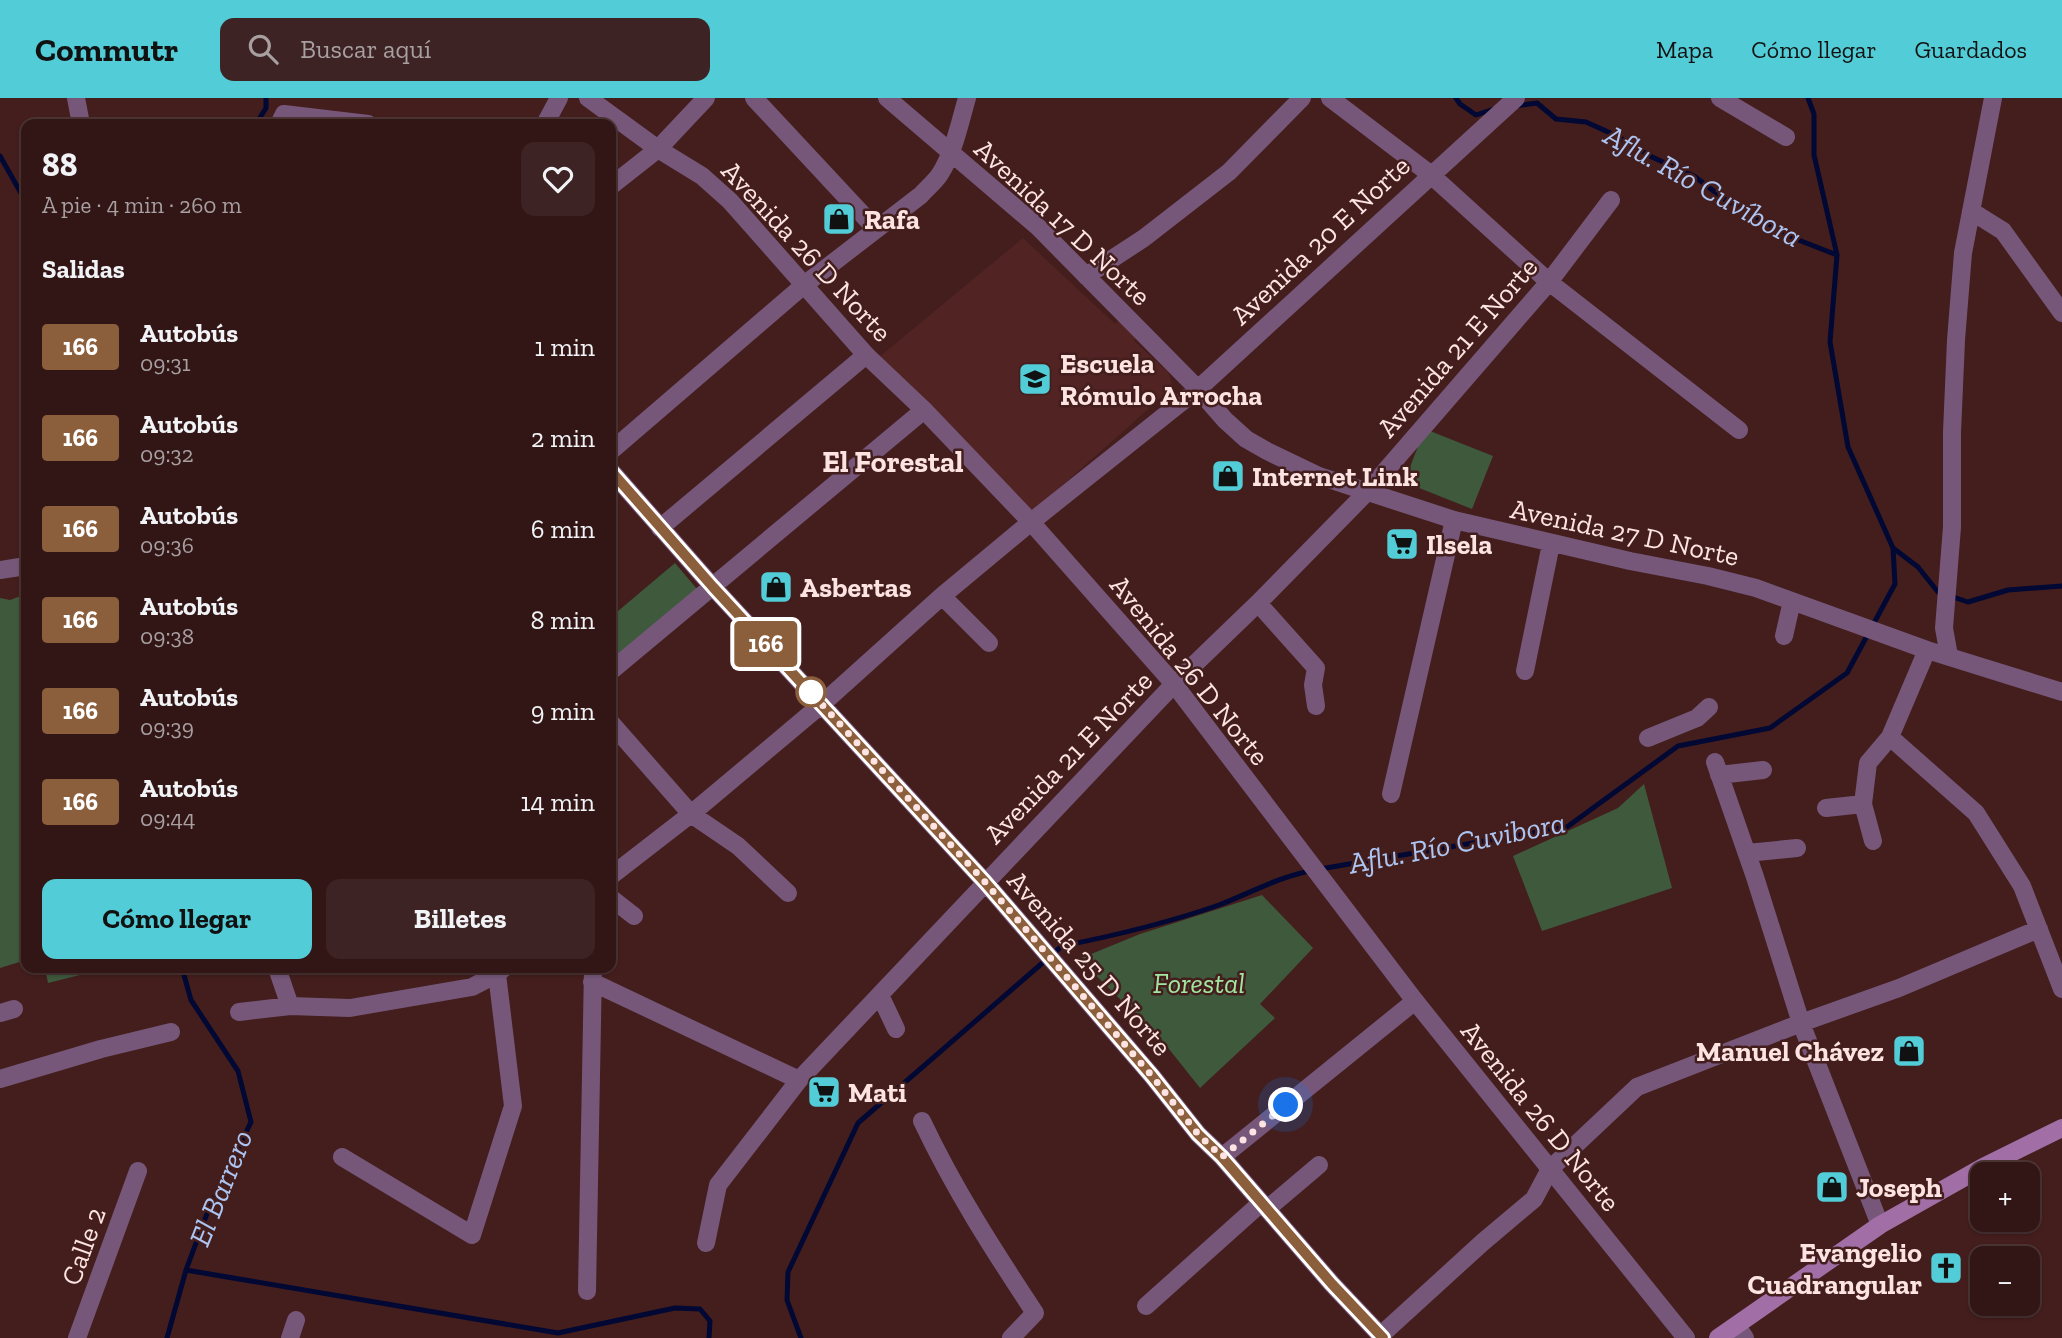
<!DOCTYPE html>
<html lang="es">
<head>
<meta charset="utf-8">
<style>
	body { margin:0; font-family:"Zilla Slab",serif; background:#3d2323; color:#f1f3f6; height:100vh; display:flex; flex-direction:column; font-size:26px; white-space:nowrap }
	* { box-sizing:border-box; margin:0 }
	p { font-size:23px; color:#a89fa1 }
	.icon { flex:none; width:38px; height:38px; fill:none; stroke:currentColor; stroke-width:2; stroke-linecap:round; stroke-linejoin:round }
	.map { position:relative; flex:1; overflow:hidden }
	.sheet { position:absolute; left:21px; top:21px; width:595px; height:854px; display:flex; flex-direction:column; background:#321616; border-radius:14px; box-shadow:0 2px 5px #0004,0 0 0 2px #4d3535 }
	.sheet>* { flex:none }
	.badge { padding:0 14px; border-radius:5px; font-size:24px; line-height:46px }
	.fabs { position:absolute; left:1970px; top:1064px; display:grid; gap:14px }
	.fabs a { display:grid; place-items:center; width:70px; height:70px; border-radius:14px; background:#321616; box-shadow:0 2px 5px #0004,0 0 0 2px #4d3535; font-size:35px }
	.you { position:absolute; width:35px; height:35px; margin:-18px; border:5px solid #fff; border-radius:50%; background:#1a73e8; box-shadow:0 0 0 10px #1a73e833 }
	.map>.badge { position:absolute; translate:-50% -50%; box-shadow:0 0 0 4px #fff }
	h2 { padding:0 21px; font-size:26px; line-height:63px }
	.round { display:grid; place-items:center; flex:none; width:74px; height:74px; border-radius:14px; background:#3d2323 }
	.summary { display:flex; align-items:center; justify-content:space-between; height:119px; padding:0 21px }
	h1 { font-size:33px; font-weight:700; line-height:52px }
	.cta { display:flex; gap:14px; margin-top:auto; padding:14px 21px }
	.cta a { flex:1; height:80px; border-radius:14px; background:#52ccd6; color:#111; font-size:28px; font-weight:700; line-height:80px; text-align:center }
	.cta a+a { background:#3d2323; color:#f1f3f6 }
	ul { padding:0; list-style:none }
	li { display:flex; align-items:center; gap:21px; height:91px; padding:0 21px }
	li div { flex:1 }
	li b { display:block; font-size:26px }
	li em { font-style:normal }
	li .badge { min-width:77px; font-weight:700; text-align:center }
	header { display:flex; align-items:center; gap:42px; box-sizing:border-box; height:98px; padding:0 35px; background:#52ccd6; color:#111 }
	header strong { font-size:33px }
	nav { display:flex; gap:38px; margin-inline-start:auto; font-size:24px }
	.search { width:490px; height:63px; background:#3d2323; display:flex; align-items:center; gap:18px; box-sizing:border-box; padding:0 24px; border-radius:14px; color:#a89fa1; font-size:26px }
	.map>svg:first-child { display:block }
</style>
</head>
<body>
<header>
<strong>Commutr</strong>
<div class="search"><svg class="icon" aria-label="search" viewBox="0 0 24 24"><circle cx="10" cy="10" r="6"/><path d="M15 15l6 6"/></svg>Buscar aquí</div>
<nav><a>Mapa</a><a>Cómo llegar</a><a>Guardados</a></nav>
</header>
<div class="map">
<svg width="2062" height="1240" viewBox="0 0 2062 1240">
	<rect width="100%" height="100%" fill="#431e1d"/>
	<path fill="#512423" d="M1023,140L1115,226L1120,222L1136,239L1134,243L1168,274L1173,289L1030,416L878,260Z"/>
	<path fill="#3e593c" d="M1425,331L1493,358L1472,411L1404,384Z
		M675,465L697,491L611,564V519Z
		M26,496V862L0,870V500L10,502Z
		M1644,686L1672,790L1542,833L1513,758L1618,710Z
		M1262,797L1313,850L1260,906L1275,920L1200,990L1161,941L1079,861L1140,836Z
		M45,870H108L48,885Z"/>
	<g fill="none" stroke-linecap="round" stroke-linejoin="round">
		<path stroke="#000833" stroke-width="5" d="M1456,0L1460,6L1476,17L1494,11
			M1514,8L1537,5L1556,21L1586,24L1617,38L1652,59L1694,78L1724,101L1796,141L1837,157
			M256,26L266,10V0
			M0,58L26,104
			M1893,450L1918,469L1938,494L1968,504L2008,492L2062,488
			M1320,771L1567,729L1678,648L1770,630L1847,575L1895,486L1893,450L1848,349L1830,244L1837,157L1814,57V16L1808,0
			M186,1172L558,1235L675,1210L700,1211L710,1223L709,1240
			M167,1240L186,1172L208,1113L251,1024L238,973L191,902L182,870
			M801,1240L787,1202L788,1174L858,1025L1062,848C1113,838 1170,824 1219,807C1250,795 1279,779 1310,773"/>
		<path stroke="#76577a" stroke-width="18" d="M76,0L81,26
			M754,0L876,131
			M887,0L1038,129L1198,291L1225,322L1246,341L1267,353L1319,378L1454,422L1630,463L1708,478L1756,490L1927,552L2062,594
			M1330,0L1430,76L1549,184L1739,332
			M1720,0L1786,39
			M279,26L284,16L368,26
			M545,26L559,0
			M611,88L658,51L706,0
			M1971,113L2003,133L2062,215
			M1086,178L1144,140L1229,74L1302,0
			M611,353L804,187L921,97C927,90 935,84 940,76C954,54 960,24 967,0
			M611,373L713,489L985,784L1152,978L1198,1036L1222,1059L1332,1186L1383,1240
			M660,430L866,257
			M0,472L26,468
			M942,498L989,545
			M1258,505L1316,570L1313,587L1316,608
			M1784,538L1792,503
			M1927,552L1890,639L1976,715L2022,788L2062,891
			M1949,558L1944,530L1952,429V334L1956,242L1963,155L1993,0
			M611,573L924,312
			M1525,573L1551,446
			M611,625L691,716L738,748L788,795
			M1648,640L1697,620L1709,609
			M1715,664L1755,779L1801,925L1880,1127
			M1719,677L1763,672
			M1391,696L1454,422
			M1826,710L1863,706
			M1873,743L1863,706L1868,665L1890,639
			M1747,755L1797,750
			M611,778L691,716L822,606L942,498L1031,424L1198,291L1516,0
			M611,800L634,818
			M277,870L290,908
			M592,884L799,982
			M880,897L896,931
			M239,914L290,908L350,910L472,889L497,876L504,870
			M0,915L14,911
			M0,981L101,951L171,934
			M922,1023C954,1091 994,1153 1035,1215L1011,1240
			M342,1059L472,1137L513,1008L497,876
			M1222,1059L1415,903
			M1267,1111L1319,1067
			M706,1145L718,1087L799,982L1174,586L1258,505L1368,393L1549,184L1611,102
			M587,1193L593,870
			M1146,1208L1261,1105
			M1737,1228L1745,1240
			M1381,1237L1483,1144L1534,1101L1550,1071L1637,989L1801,925L1899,890L2039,831
			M77,1240L138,1073
			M290,1240L296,1222"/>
		<path stroke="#76577a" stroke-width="18" d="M588,0L658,51L702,78L730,103L866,257L924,312L1031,424L1174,586L1415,903L1686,1240"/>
		<path stroke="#a16fa6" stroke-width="18" d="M1718,1240L1880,1127L1983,1069L2062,1030"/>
	</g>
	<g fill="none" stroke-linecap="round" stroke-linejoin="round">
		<defs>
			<path id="line" d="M611,373L713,489L985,784L1152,978L1198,1036L1222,1059L1332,1186L1383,1240"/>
		</defs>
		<use href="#line" stroke="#fff" stroke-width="16"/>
		<use href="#line" stroke="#8b5e3c" stroke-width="10"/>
		<path stroke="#fde4e2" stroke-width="7" stroke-dasharray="0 12.6" d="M811,594L804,587L985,784L1152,978L1198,1036L1222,1059L1286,1007"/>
	</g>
	<defs>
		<symbol id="shop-square" viewBox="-11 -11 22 22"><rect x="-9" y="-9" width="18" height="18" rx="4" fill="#52ccd6" stroke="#431e1d"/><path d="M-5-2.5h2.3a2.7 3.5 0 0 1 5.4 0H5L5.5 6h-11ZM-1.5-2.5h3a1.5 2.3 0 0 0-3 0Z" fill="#111"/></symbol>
		<symbol id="school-square" viewBox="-11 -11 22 22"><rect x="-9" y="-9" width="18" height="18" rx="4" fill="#52ccd6" stroke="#431e1d"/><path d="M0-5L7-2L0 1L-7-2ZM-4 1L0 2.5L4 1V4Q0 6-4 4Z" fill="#111"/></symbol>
		<symbol id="supermarket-square" viewBox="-11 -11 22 22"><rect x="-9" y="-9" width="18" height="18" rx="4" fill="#52ccd6" stroke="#431e1d"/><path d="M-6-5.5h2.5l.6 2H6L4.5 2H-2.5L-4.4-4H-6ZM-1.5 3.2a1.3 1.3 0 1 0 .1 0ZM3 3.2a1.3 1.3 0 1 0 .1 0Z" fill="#111"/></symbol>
		<symbol id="church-square" viewBox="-11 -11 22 22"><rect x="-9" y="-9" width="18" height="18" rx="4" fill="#52ccd6" stroke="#431e1d"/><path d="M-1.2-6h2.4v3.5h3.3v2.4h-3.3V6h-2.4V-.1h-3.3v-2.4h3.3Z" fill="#111"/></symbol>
	</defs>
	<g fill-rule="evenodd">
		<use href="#shop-square" x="820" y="102" width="38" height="38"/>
		<use href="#school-square" x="1016" y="262" width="38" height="38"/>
		<use href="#shop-square" x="1209" y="359" width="38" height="38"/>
		<use href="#supermarket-square" x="1383" y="427" width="38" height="38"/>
		<use href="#shop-square" x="757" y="470" width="38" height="38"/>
		<use href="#shop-square" x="1890" y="934" width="38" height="38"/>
		<use href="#supermarket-square" x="805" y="975" width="38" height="38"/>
		<use href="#shop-square" x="1813" y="1070" width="38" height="38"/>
		<use href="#church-square" x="1927" y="1151" width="38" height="38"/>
	</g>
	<circle fill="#fff" stroke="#8b5e3c" stroke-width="3.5" cx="811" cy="594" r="14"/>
	<g text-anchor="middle" stroke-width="5" stroke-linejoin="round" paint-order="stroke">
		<g font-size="28" font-weight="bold" fill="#fde4e2" stroke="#431e1d" text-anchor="start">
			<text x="864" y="131">Rafa</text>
			<text x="1060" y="275">Escuela<tspan x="1060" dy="32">Rómulo Arrocha</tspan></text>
			<text x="1252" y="388">Internet Link</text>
			<text x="1426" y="456">Ilsela</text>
			<text x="800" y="499">Asbertas</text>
			<text x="1884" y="963" text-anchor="end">Manuel Chávez</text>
			<text x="848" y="1004">Mati</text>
			<text x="1856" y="1099">Joseph</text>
			<text x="1922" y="1164" text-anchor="end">Evangelio<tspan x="1922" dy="32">Cuadrangular</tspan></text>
		</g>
		<g font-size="28" fill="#fde4e2" stroke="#431e1d">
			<text transform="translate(1063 124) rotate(43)" y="10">Avenida 17 D Norte</text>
			<text transform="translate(1320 142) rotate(-43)" y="10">Avenida 20 E Norte</text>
			<text transform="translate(807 153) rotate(47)" y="10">Avenida 26 D Norte</text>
			<text transform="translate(1457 249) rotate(-49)" y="10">Avenida 21 E Norte</text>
			<text transform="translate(1625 434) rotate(12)" y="10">Avenida 27 D Norte</text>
			<text transform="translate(1190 572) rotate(51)" y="10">Avenida 26 D Norte</text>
			<text transform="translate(1068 659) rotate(-46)" y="10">Avenida 21 E Norte</text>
			<text transform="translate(1090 865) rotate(49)" y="10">Avenida 25 D Norte</text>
			<text transform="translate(1541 1018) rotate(51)" y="10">Avenida 26 D Norte</text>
			<text transform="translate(83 1148) rotate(-70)" y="10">Calle 2</text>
		</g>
		<g font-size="28" font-style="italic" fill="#a2e69f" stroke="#431e1d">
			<text x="1199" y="895">Forestal</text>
		</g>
		<g font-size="30" font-style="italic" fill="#adc5f3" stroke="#431e1d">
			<text transform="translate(1703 88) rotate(29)" y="10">Aflu. Río Cuvíbora</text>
			<text transform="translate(1457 745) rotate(-11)" y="10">Aflu. Río Cuvibora</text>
			<text transform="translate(221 1090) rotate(-68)" y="10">El Barrero</text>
		</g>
		<g font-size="30" font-weight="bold" fill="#fde4e2" stroke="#431e1d">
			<text x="893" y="374">El Forestal</text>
		</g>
	</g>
</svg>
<div class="fabs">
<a>+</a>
<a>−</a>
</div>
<div class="you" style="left:1286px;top:1007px"></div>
<b class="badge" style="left:766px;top:546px;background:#8b5e3c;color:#fff">166</b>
<section class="sheet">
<div class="summary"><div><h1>88</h1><p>A pie · 4 min · 260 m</p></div><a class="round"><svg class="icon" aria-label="heart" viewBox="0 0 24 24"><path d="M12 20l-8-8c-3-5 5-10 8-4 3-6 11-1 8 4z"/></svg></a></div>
<h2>Salidas</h2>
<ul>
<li><span class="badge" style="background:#8b5e3c;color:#fff">166</span><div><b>Autobús</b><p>09:31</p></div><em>1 min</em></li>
<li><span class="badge" style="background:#8b5e3c;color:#fff">166</span><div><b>Autobús</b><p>09:32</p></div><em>2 min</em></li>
<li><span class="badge" style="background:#8b5e3c;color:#fff">166</span><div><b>Autobús</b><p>09:36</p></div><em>6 min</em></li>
<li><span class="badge" style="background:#8b5e3c;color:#fff">166</span><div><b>Autobús</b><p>09:38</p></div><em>8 min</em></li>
<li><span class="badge" style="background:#8b5e3c;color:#fff">166</span><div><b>Autobús</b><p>09:39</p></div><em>9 min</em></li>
<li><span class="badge" style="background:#8b5e3c;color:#fff">166</span><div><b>Autobús</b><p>09:44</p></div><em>14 min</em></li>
</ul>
<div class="cta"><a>Cómo llegar</a><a>Billetes</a></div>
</section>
</div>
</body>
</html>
